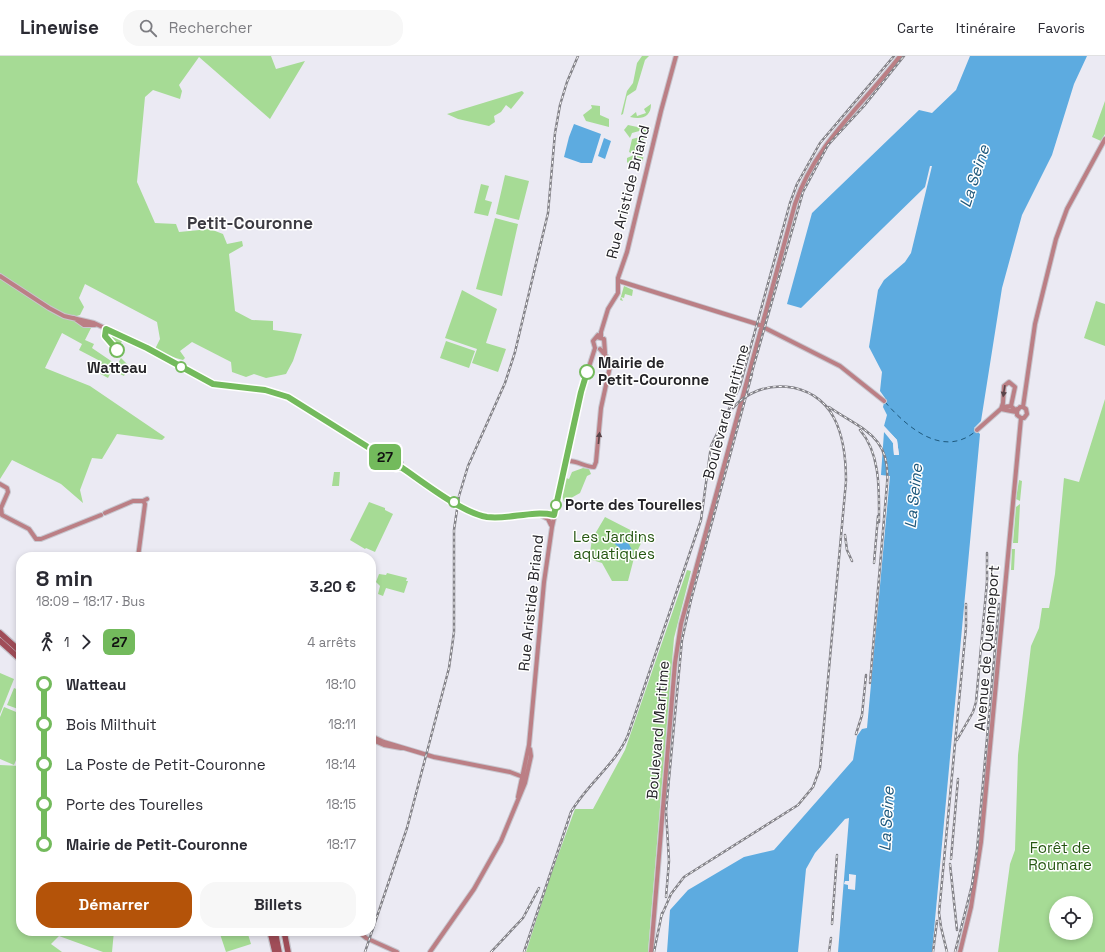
<!DOCTYPE html>
<html lang="fr">
<head>
<meta charset="utf-8">
<style>
	body { margin:0; font-family:"Space Grotesk",sans-serif; background:#f7f7f7; color:#2b2b33; height:100vh; display:flex; flex-direction:column; font-size:15px; white-space:nowrap }
	* { box-sizing:border-box; margin:0 }
	p { font-size:13px; color:#7c7c81 }
	.icon { flex:none; width:22px; height:22px; fill:none; stroke:currentColor; stroke-width:2; stroke-linecap:round; stroke-linejoin:round }
	.map { position:relative; flex:1; overflow:hidden }
	.side { position:absolute; left:16px; top:496px; width:360px; height:384px; display:flex; flex-direction:column; background:#fff; border-radius:16px; box-shadow:0 2px 6px #0003 }
	.side>* { flex:none }
	.badge { padding:0 8px; border-radius:6px; font-size:14px; line-height:26px }
	.controls { position:absolute; left:1049px; top:840px; display:grid; gap:8px }
	.controls a { display:grid; place-items:center; width:44px; height:44px; border-radius:50%; background:#fff; box-shadow:0 2px 6px #0003; font-size:20px }
	.map>.badge { position:absolute; translate:-50% -50%; box-shadow:0 0 0 2px #fff }
	.legs { display:flex; align-items:center; gap:6px; height:44px; padding:0 20px; font-size:13px }
	.legs p { margin-inline-start:auto }
	.overview { display:flex; align-items:center; justify-content:space-between; height:68px; padding:0 20px }
	h1 { font-size:22px; font-weight:700; line-height:30px }
	.cta { display:flex; gap:8px; margin-top:auto; padding:8px 20px }
	.cta a { flex:1; height:46px; border-radius:16px; background:#b45309; color:#fff; font-size:16px; font-weight:700; line-height:46px; text-align:center }
	.cta a+a { background:#f7f7f7; color:#2b2b33 }
	ul { padding:0 20px; list-style:none }
	li { display:flex; align-items:center; gap:14px; height:40px; font-size:15px }
	li i { display:grid; place-items:center; width:6px; height:100%; margin:0 5px; background:currentColor }
	li i::after { content:''; width:10px; height:10px; margin:-5px; border:3px solid; border-radius:50%; background:#fff }
	li p { margin-inline-start:auto }
	li:first-child i { background:linear-gradient(#0000 50%,currentColor 0) }
	li:last-child i { background:linear-gradient(currentColor 50%,#0000 0) }
	header { display:flex; align-items:center; gap:24px; box-sizing:border-box; height:56px; padding:0 20px; background:#fff; border-bottom:1px solid #e1e1e2 }
	header strong { font-size:19px }
	nav { display:flex; gap:22px; margin-inline-start:auto; font-size:14px }
	.search { width:280px; height:36px; background:#f7f7f7; display:flex; align-items:center; gap:10px; box-sizing:border-box; padding:0 14px; border-radius:16px; color:#7c7c81; font-size:15px }
	.map>svg:first-child { display:block }
</style>
</head>
<body>
<header>
<strong>Linewise</strong>
<div class="search"><svg class="icon" aria-label="search" viewBox="0 0 24 24"><circle cx="10" cy="10" r="6"/><path d="M15 15l6 6"/></svg>Rechercher</div>
<nav><a>Carte</a><a>Itinéraire</a><a>Favoris</a></nav>
</header>
<div class="map">
<svg width="1105" height="896" viewBox="0 0 1105 896">
	<rect width="100%" height="100%" fill="#ebeaf3"/>
	<path fill="#a6db95" fill-rule="evenodd" d="M0,0H271L276,13L305,5L270,63L199,1L179,29L182,35L180,43L153,34L145,41L137,126L155,167L176,168L179,176L210,173L223,178L227,188L242,185L243,190L229,198L235,255L252,264L273,265V274L302,278L293,305L286,318L266,322L254,318L246,321L232,316L231,306L192,286L180,295L185,302L183,304C173,302 165,297 155,293L160,283L157,266L85,228L79,242L84,251L80,259L70,262L92,270L85,284L94,288L92,292L117,309L121,302L129,310L124,320L112,314L108,322L97,316L102,306L79,294L82,288L62,277L45,312L90,330L165,381L162,384L117,378L102,403L92,402L80,434L83,447L61,428L12,404L0,423Z
		M642,0H649L645,4L636,34L627,40L623,58L621,59L627,35L633,27L637,7Z
		M522,35L524,37L511,53L506,49L501,56L494,60L495,66L489,70L458,63L447,58Z
		M1105,45V78L1101,85L1092,81Z
		M651,48C651,61 642,64 630,61L636,56L637,60L646,57L644,53Z
		M591,49L600,50V59L609,63V71L586,65L583,59L592,52Z
		M628,69L642,72L649,70L647,75L643,77V74L632,77L630,82L624,74Z
		M645,78L642,90L631,97L629,96L632,83L644,80L643,79Z
		M644,91L643,104L640,108L630,109L627,106V102L643,95L641,93Z
		M505,119L529,125L519,164L496,158Z
		M481,128L489,130L485,144L492,146L488,160L474,157Z
		M495,162L518,168L502,240L476,233Z
		M624,230L633,234L632,240L625,238L624,242L621,241L623,245L620,244Z
		M462,234L497,253L486,287L506,293L498,316L472,307L477,293L445,282Z
		M1096,245L1105,248V290L1084,282Z
		M109,277L123,283L118,293L107,280Z
		M446,285L475,295L469,312L440,302Z
		M1105,343V896H998L1010,808L1015,794L1018,699L1031,590L1039,572L1042,552H1049L1055,518L1064,422L1079,426ZM1056,847H1086V877H1056Z
		M583,412L589,413L591,418L587,420L580,437L564,446L562,440L566,422L569,423L572,416Z
		M334,416H340L339,430H332Z
		M1019,424L1022,425L1020,445L1016,443Z
		M369,446L385,452V454L393,458L375,496L366,492L365,493L350,484Z
		M1020,448L1018,487H1013L1016,451Z
		M605,461L644,481L634,502L628,525H612L602,507L589,503L592,483Z
		M1012,493H1015L1014,514H1011Z
		M687,514L691,515L674,582L648,896H526L549,824L575,753H593L625,694Z
		M387,517L407,522L406,525H408L404,537L386,532L383,540L378,538L380,530L376,526L379,518L386,519Z
		M0,617L14,623L0,658Z
		M14,632L21,635V654L7,649Z
		M4,651L21,658V692L14,709L0,703V661Z
		M0,709L21,710V875H114L112,896H103L59,880L51,888L62,896H0Z
		M219,875H247L251,888L226,896Z"/>
	<path fill="#5dabe0" d="M970,0H1087L1074,28L1052,99L1022,159L1002,232L981,365L974,372L980,378L932,896H838L849,762L845,763L815,797L806,813L798,896H667L670,854L688,834L744,801L774,794L853,704L857,680L862,673L867,672L890,420L881,419L884,376L893,387L894,399H899L897,384L884,370L887,359L883,351L885,342L880,335L882,316L869,291L878,234L884,224L905,206L911,197L932,110H930L925,131L801,252L787,248L812,157L919,54L932,57L956,34Z
		M574,68L601,78L592,107H581L564,101L569,81Z
		M604,82L611,85L605,103L598,100Z
		M617,484L622,487L628,486L633,496L628,501L614,487Z"/>
	<path fill="#ebeaf3" d="M884,370L897,384L899,399H894L893,387L884,374L892,382L897,397L896,389L892,381L884,373Z
		M849,818L856,819L855,834L848,833V829L844,828L845,825H849Z"/>
	<g fill="none" stroke-linecap="round" stroke-linejoin="round">
		<path stroke="#1e587c" stroke-width="1" stroke-dasharray="5 4" stroke-linecap="butt" d="M885,346C907,371 943,403 976,375"/>
		<defs>
			<path id="secondary" d="M0,220L49,252L64,260L94,267L147,292L209,326L267,335L288,341L395,408
				M619,225L757,268L840,310L884,345
				M74,262L84,269H95
				M597,281L604,283L605,297
				M601,282V276L608,253L618,237V222L627,196L661,55L676,0
				M595,292L593,285L598,279
				M1023,351L1035,268L1056,183L1067,153L1105,83
				M1001,353L1003,347L1004,330L1009,326L1015,331L1011,350L1015,354L1017,353
				M1001,353L1016,356
				M1021,362L1017,359V355L1020,351H1023
				M1021,362H1024L1027,358L1026,353L1023,351
				M977,374L1003,351L1011,350
				M569,405C578,405 585,411 594,411L596,406L601,352L611,306L600,293
				M395,408L398,405L401,407V411
				M395,408L396,412L401,411
				M401,411C423,426 462,457 486,461C509,464 531,454 554,459
				M0,428L7,432L8,436L1,452L2,459L29,473L36,483H41L101,459
				M105,457L133,445H143
				M537,457L548,463L551,469
				M139,497L144,501
				M138,501L145,448L143,445L147,443
				M371,680L384,686L434,701L510,716L523,721
				M375,685L384,689L401,692
				M518,741L529,689L544,526L552,471L581,336L595,292
				M358,875L366,882L397,896
				M430,896L474,833L501,785L525,727L531,700L530,693
				M651,896L675,607L681,568L795,148C815,88 863,49 900,0
				M960,896L971,851L981,786L1021,362"/>
			<path id="highway" d="M0,577L21,596
				M0,585L21,604
				M270,875L275,896
				M275,875L279,896
				M284,875L288,896"/>
		</defs>
		<use href="#secondary" stroke="#c7c6ce" stroke-width="6"/>
		<use href="#highway" stroke="#c7c6ce" stroke-width="8"/>
		<use href="#secondary" stroke="#bb7f85" stroke-width="4"/>
		<use href="#highway" stroke="#a04d58" stroke-width="5.5"/>
		<defs>
			<path id="rail" d="M750,323L803,136L828,89L864,50L904,0
				M829,351C862,374 891,379 887,428L870,627
				M860,374C881,398 879,436 879,466
				M845,479L847,494L852,505
				M874,507L878,460
				M856,678L862,659L866,619
				M957,684L973,656L976,646L987,525V497
				M951,803L958,723
				M950,808L957,874
				M666,841L669,805L666,755L682,584L691,544L752,318
				M661,861L671,838L684,821L798,749L813,731L820,712L846,425C846,405 844,381 834,362C815,324 760,320 733,352
				M832,868L837,799
				M365,896L407,772L449,612L454,576V474L459,440L468,410L505,327L515,296L548,157L555,77L560,49L567,26L578,0
				M491,896L523,862L539,832
				M524,896L571,756C587,728 616,708 628,679L701,464L711,390L740,330L790,147L797,128L820,87L894,0
				M654,896L662,857
				M829,896L831,882
				M933,896L937,865
				M947,896L941,871L939,857L966,571V548
				M955,896L972,829L977,794L999,548"/>
		</defs>
		<use href="#rail" stroke="#838288" stroke-width="2.5"/>
		<use href="#rail" stroke="#fff" stroke-width="1" stroke-dasharray="3" stroke-linecap="butt"/>
	</g>
	<defs><path id="oneway-solid" d="M-6-.8H1V-3.2L6.5 0L1 3.2V.8H-6Z"/></defs>
	<g fill="#5a4449">
		<use href="#oneway-solid" transform="translate(1004 335) rotate(99)"/>
		<use href="#oneway-solid" transform="translate(599 382) rotate(-84)"/>
	</g>
	<g fill="none" stroke-linecap="round" stroke-linejoin="round">
		<defs>
			<path id="line-1" d="M117,294L105,280L106,273L147,292L213,328L265,334L288,341L395,408L396,412L401,411C423,426 462,457 487,461C509,464 531,454 554,459L581,336L587,316"/>
		</defs>
		<use href="#line-1" stroke="#fff" stroke-width="9"/>
		<use href="#line-1" stroke="#73ba5c" stroke-width="6"/>
	</g>
	<g fill="#fff" stroke="#73ba5c" stroke-width="2">
		<circle cx="117" cy="294" r="7"/>
		<circle cx="181" cy="311" r="5"/>
		<circle cx="587" cy="316" r="7"/>
		<circle cx="454" cy="446" r="5"/>
		<circle cx="556" cy="449" r="5"/>
	</g>
	<g text-anchor="middle" stroke-width="3" stroke-linejoin="round" paint-order="stroke">
		<g font-size="15" fill="#252428" stroke="#fff">
			<text transform="translate(628 136) rotate(-76)" y="5">Rue Aristide Briand</text>
			<text transform="translate(726 356) rotate(-75)" y="5">Boulevard Maritime</text>
			<text transform="translate(531 547) rotate(-84)" y="5">Rue Aristide Briand</text>
			<text transform="translate(987 592) rotate(-85)" y="5">Avenue de Quenneport</text>
			<text transform="translate(658 674) rotate(-85)" y="5">Boulevard Maritime</text>
		</g>
		<g font-size="15" font-weight="bold" fill="#252428" stroke="#fff" text-anchor="start">
			<text x="598" y="312">Mairie de<tspan x="598" dy="17">Petit-Couronne</tspan></text>
			<text x="117" y="317" text-anchor="middle">Watteau</text>
			<text x="565" y="454">Porte des Tourelles</text>
		</g>
		<g font-size="15" fill="#255611" stroke="#fff">
			<text x="614" y="486">Les Jardins<tspan x="614" dy="17">aquatiques</tspan></text>
			<text x="1060" y="797">Forêt de<tspan x="1060" dy="17">Roumare</tspan></text>
		</g>
		<g font-size="16" font-style="italic" fill="#1e587c" stroke="#fff">
			<text transform="translate(974 120) rotate(-72)" y="6">La Seine</text>
			<text transform="translate(913 440) rotate(-84)" y="6">La Seine</text>
			<text transform="translate(886 763) rotate(-87)" y="6">La Seine</text>
		</g>
		<g font-size="17" font-weight="bold" fill="#3c3b42" stroke="#fff">
			<text x="250" y="173">Petit-Couronne</text>
		</g>
	</g>
</svg>
<div class="controls">
<a><svg class="icon" aria-label="locate" viewBox="0 0 24 24"><circle cx="12" cy="12" r="6"/><path d="M12 2v4M12 18v4M2 12h4M18 12h4"/></svg></a>
</div>
<b class="badge" style="left:385px;top:401px;background:#73ba5c;color:#111">27</b>
<section class="side">
<div class="overview"><div><h1>8 min</h1><p>18:09 – 18:17 · Bus</p></div><b>3.20 €</b></div>
<div class="legs"><svg class="icon" aria-label="walk" viewBox="0 0 24 24"><circle cx="13" cy="4" r="2"/><path d="M13 8l-2 6 4 7M11 14l-3 7M7 12l3-4h3l4 4"/></svg>1<svg class="icon" aria-label="forward" viewBox="0 0 24 24"><path d="M9 5l7 7-7 7"/></svg><b class="badge" style="background:#73ba5c;color:#111">27</b><p>4 arrêts</p></div>
<ul>
<li><i style="color:#73ba5c"></i><b>Watteau</b><p>18:10</p></li>
<li><i style="color:#73ba5c"></i><span>Bois Milthuit</span><p>18:11</p></li>
<li><i style="color:#73ba5c"></i><span>La Poste de Petit-Couronne</span><p>18:14</p></li>
<li><i style="color:#73ba5c"></i><span>Porte des Tourelles</span><p>18:15</p></li>
<li><i style="color:#73ba5c"></i><b>Mairie de Petit-Couronne</b><p>18:17</p></li>
</ul>
<div class="cta"><a>Démarrer</a><a>Billets</a></div>
</section>
</div>
</body>
</html>
